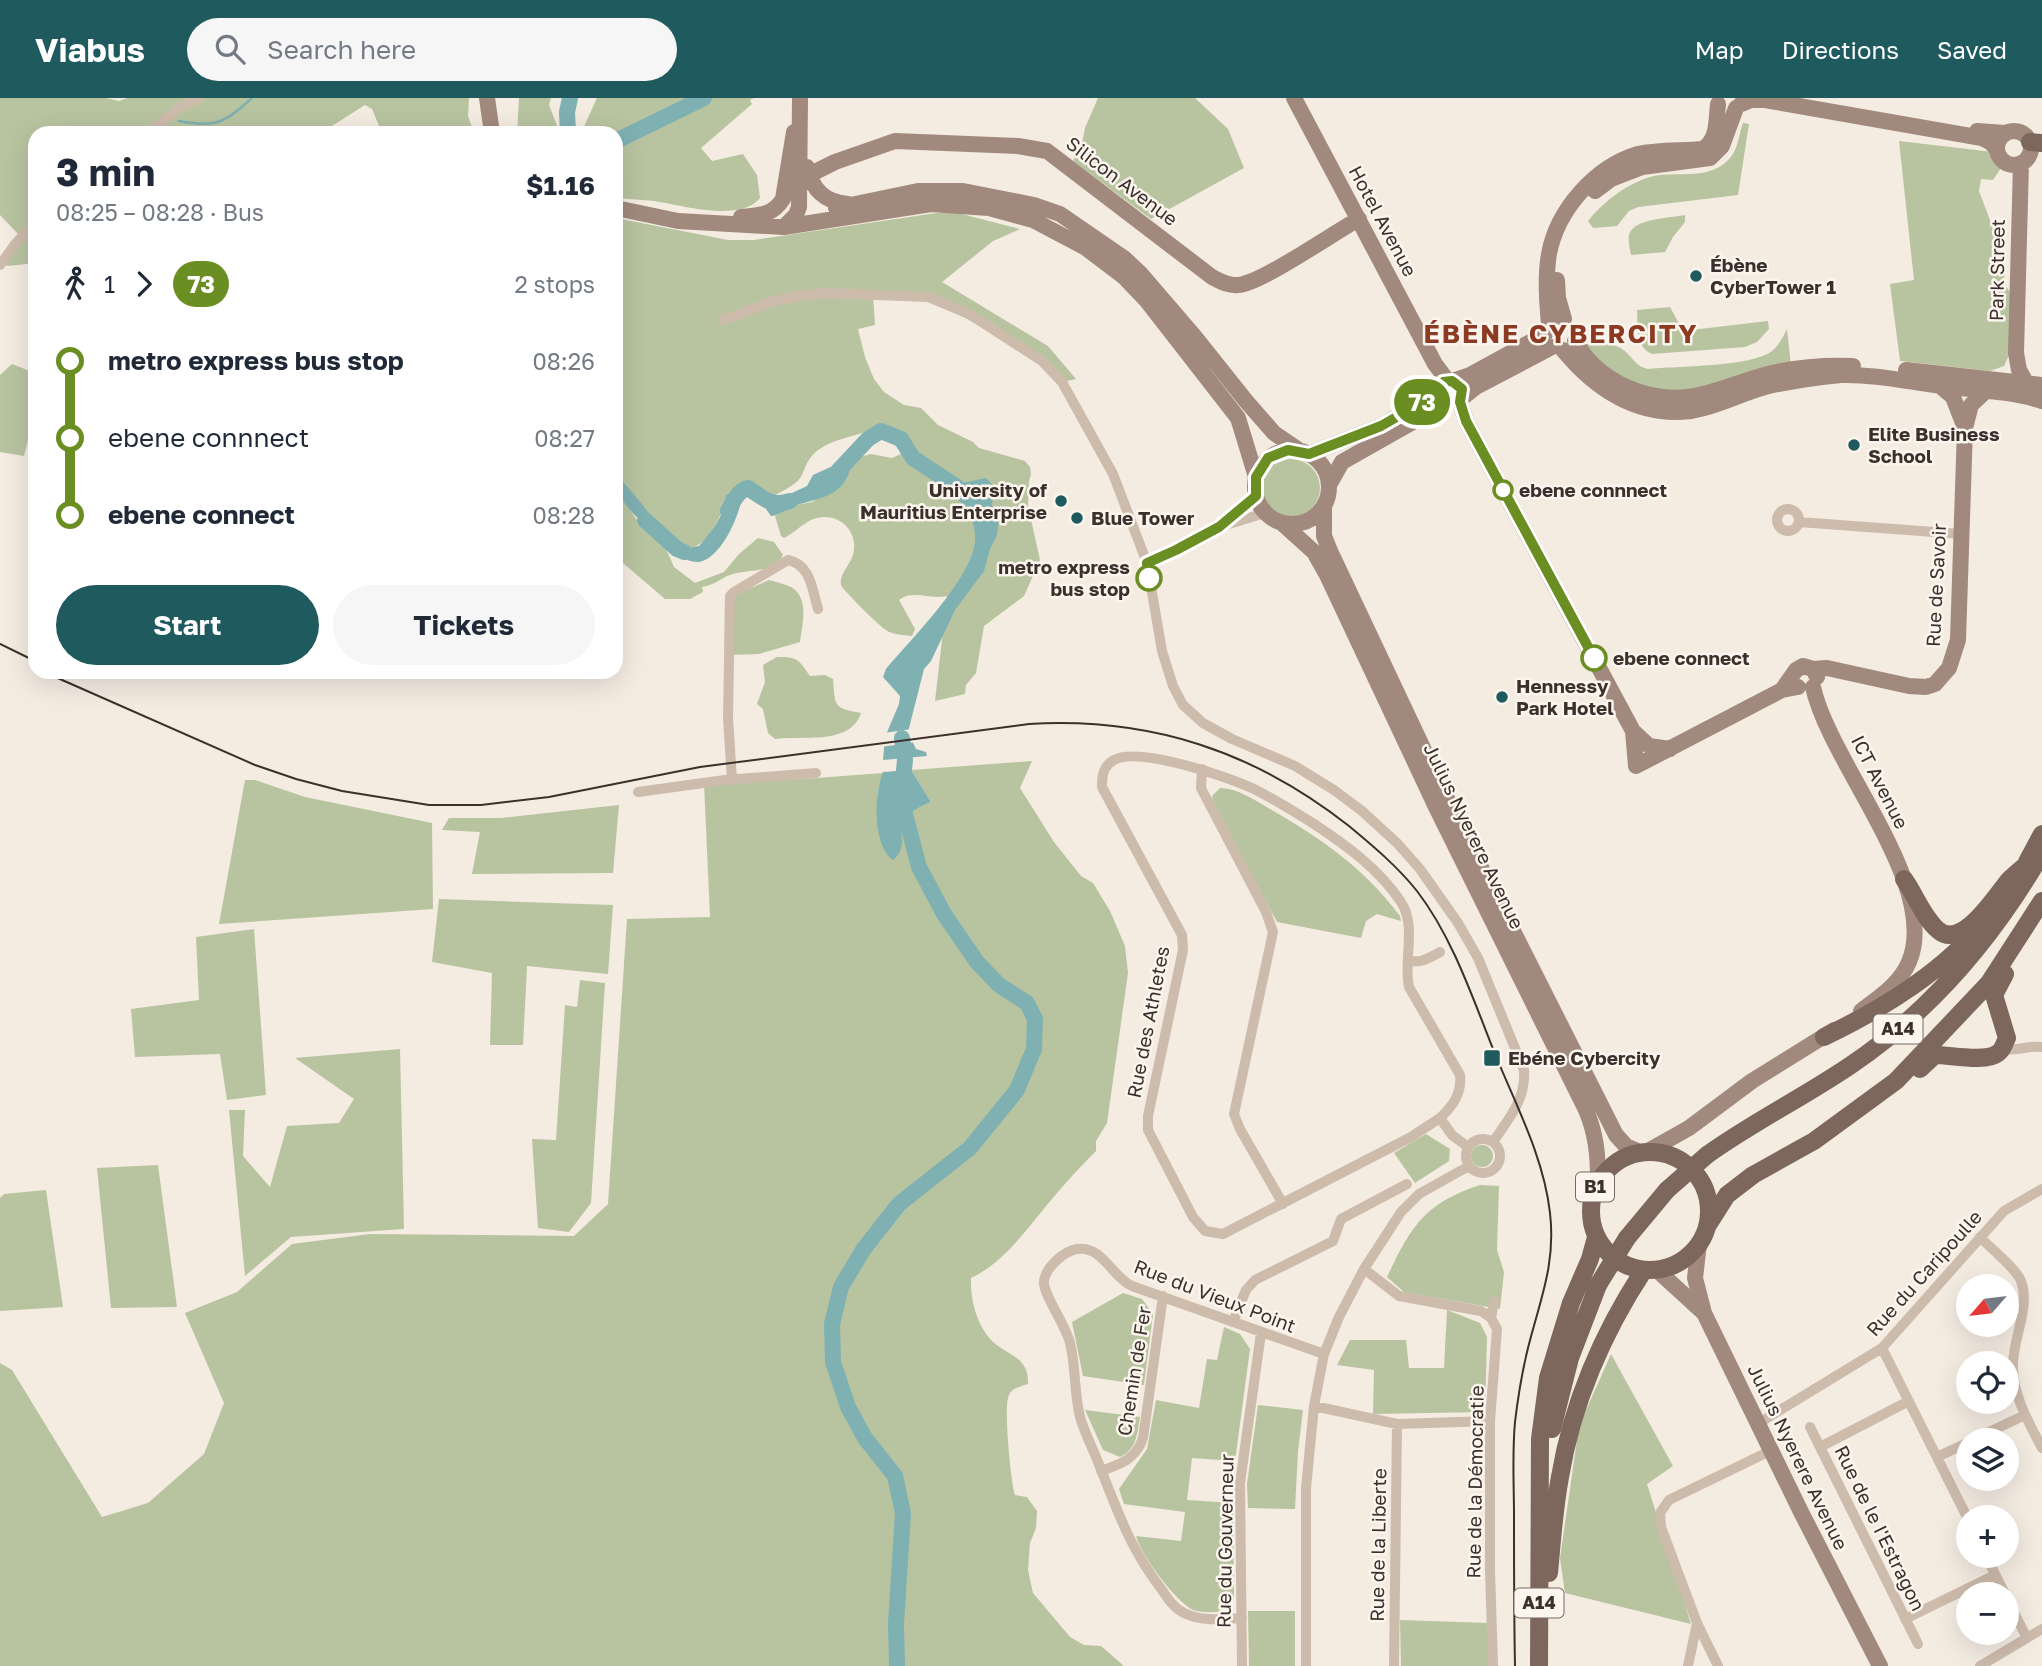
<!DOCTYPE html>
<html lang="en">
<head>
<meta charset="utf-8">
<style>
	body { margin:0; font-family:"Golos Text",sans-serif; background:#f6f6f7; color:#1f2937; height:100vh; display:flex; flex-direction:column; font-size:26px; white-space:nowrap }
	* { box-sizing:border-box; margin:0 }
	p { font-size:23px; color:#747a83 }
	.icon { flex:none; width:38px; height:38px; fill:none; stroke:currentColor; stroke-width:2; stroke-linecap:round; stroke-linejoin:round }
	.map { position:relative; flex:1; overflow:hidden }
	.details { position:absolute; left:28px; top:28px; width:595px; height:553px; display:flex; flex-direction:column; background:#fff; border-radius:21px; box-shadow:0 7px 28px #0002 }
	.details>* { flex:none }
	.badge { padding:0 14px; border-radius:23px; font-size:24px; line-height:46px }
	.needle { width:46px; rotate:242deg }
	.tools { position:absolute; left:1956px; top:1176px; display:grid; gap:14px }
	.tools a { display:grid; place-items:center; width:63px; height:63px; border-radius:50%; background:#fff; box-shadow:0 7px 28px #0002; font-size:35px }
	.map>.badge { position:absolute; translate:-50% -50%; box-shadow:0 0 0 4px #fff }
	.legs { display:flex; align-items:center; gap:10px; height:77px; padding:0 28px; font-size:23px }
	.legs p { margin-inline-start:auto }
	.overview { display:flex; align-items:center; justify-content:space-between; height:119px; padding:0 28px }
	h1 { font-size:38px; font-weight:700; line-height:52px }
	.primary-button { display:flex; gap:14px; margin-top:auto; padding:14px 28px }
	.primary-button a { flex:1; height:80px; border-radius:42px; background:#1f5a5e; color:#fff; font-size:28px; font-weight:700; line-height:80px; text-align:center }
	.primary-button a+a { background:#f6f6f7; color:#1f2937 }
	ul { padding:0 28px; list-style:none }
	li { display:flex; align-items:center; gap:24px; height:77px; font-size:26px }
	li i { display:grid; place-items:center; width:10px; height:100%; margin:0 9px; background:currentColor }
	li i::after { content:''; width:18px; height:18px; margin:-9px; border:5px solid; border-radius:50%; background:#fff }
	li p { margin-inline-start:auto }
	li:first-child i { background:linear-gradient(#0000 50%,currentColor 0) }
	li:last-child i { background:linear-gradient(currentColor 50%,#0000 0) }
	header { display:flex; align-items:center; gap:42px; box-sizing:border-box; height:98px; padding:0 35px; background:#1f5a5e; color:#fff }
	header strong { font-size:33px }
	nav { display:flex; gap:38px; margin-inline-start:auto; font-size:24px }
	.search { width:490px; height:63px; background:#f6f6f7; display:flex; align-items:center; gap:18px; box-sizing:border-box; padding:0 24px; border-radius:38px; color:#747a83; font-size:26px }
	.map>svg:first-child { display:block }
</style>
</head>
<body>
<header>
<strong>Viabus</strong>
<div class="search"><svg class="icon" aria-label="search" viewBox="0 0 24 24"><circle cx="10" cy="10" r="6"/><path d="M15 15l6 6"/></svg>Search here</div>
<nav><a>Map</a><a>Directions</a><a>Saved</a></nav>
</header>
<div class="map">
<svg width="2042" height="1568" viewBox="0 0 2042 1568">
	<rect width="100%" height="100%" fill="#f4ebe1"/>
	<path fill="#b8c4a0" d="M0,0H106L119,3L127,0H469L468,18L474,35H382L372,11L365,7L321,35H35V158L27,166L7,168L0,164L21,139L0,117Z
		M519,0H551L549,7L560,35H517Z
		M597,0H754L750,2L752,6L701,50L712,63L743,56L757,77L760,100C740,125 681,107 654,103C642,102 629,101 616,100V35H581Z
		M1098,0H1195L1228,31L1244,70L1151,121L1073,63L1082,45L1085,30Z
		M1743,25L1749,26L1738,97L1638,109L1629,113L1617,128L1593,130L1588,123C1604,103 1629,84 1654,78C1680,73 1710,83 1730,60C1738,52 1739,35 1743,25Z
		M1899,43L1993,54L2003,67L1993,82L1981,81L1979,93L1997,141L2003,163L2005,187L2014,199L2010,255L2004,268L1990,273L1900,263L1890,186L1914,182Z
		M950,113L1020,131L993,143L942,184L1048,248L1076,281L1062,284L1042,263L928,199L873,197L875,227L858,231L865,259L874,281L884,294L904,307L921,310L938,327L973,344L979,350L1025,363L1030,369L1031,376L1029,383L1028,408L1040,462L1024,498L984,528L976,575L966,587L965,596L935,603L947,498C931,502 913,491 899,502L915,531L912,538C904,537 893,537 886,532C880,529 842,491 841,487C839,476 850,467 853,457C860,432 836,411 811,422C801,427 794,435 784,440L781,438L775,418L796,407L812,404L846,382L848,371L855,360L871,356L892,360L901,356C898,345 880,336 868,333C849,340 821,343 809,362C803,371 804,379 794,386C783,394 771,398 761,407L742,395C736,400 728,405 724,411C715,425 709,445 691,450L674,442L657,426L616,376V120L728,142H754Z
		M1685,117V124L1673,139L1665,154L1631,157C1630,151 1627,140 1630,134C1639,120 1670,120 1685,117Z
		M1670,209L1683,233L1768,223L1769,231L1757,244L1745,249L1652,256C1635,249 1638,228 1637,212Z
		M1787,231L1791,268L1729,284L1671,295L1620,281L1582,247C1593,245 1612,244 1622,251C1633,258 1634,268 1648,271C1676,268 1752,269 1772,253C1779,247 1783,239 1787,231Z
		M12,266L35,275V315L24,358L0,354V277Z
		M1262 390a29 29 0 1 1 58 0a29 29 0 1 1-58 0Z
		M616,390L636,421L660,437L674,469L695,485L724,474L739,456L758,440L774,444L783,457C773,477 745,470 727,478C718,483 712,487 702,489L703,494L690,501H665L616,459Z
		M769,482C776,484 785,486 791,489C810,500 802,527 800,544L759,556L729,557L732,498Z
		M777,559C798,559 798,561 810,578L825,577L833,581C835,608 833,610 861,615C850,648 802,637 775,641L768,635L763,611L757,606L765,584L763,567Z
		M1032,663L1020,690L1054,744L1081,778L1093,785L1110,813L1125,848L1128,875L1107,1025L1096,1043V1053C1081,1068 1066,1084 1052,1101C1028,1129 1005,1164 971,1180C970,1200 976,1226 991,1242C1007,1258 1029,1258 1028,1286C1022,1288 1012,1290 1009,1297C1003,1307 1011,1385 1015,1397L1027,1399L1037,1413L1036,1430L1030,1445L1028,1472L1033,1495L1070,1539L1084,1547L1101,1548L1124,1568H0V1265L12,1272L102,1419L148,1405L204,1356L224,1305L185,1215L237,1194L292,1146L370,1136L574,1138L608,1106L627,821L710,819L704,685L803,681L883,675C874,697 877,719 880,742L902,740C901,716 911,712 931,704L911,672Z
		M245,682H255L305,699L432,725L433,811L219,826Z
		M1220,690C1237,690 1255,702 1270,711C1322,741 1363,769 1400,818L1401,823L1377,816L1366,823L1361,840L1277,824L1214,706L1212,698Z
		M619,707L613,775L472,776L480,734L442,732L449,720H501Z
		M439,801L613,807L608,876L527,868L523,947H490L492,875L432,864Z
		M254,831L266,997L227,1002L220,956L135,959L131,911L199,902L196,839Z
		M580,882L605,885L591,1105L569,1134L538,1130L532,1041L556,1042L565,907L577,909Z
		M400,951L404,1131L291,1139L245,1178L229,1012H245L243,1058L270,1089L287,1028L339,1025L354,1001L295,960Z
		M1426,1036L1450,1051L1449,1063L1415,1085L1394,1055Z
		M1471 1058a11 11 0 1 1 22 0a11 11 0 1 1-22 0Z
		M158,1067L177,1209L111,1210L97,1070Z
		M1480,1087L1499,1088L1497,1152L1504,1174L1500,1211L1404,1194L1387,1179C1411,1128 1425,1105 1480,1087Z
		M46,1092L63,1209L0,1213V1100L4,1096Z
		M1123,1195L1142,1201L1153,1216L1144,1287L1083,1278L1072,1224Z
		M1447,1212L1480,1225L1487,1239L1485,1314L1373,1316L1374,1272L1337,1267L1350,1242H1406L1409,1270H1444Z
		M1224,1229L1240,1236L1250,1251L1235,1363L1192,1360L1187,1402L1233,1405L1234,1501L1221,1514C1212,1514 1201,1515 1193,1512C1175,1503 1141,1457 1136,1438L1181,1443L1185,1414L1124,1406L1119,1391L1147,1351L1156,1302L1199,1310L1207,1261L1217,1262Z
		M1611,1256L1673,1368L1647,1386L1691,1526L1565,1495L1560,1460L1579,1328Z
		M1258,1307L1303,1312L1298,1353L1295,1411L1248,1410L1247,1386Z
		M1085,1312L1140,1319C1137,1336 1137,1351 1120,1359L1103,1352Z
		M1248,1513H1295V1568H1249Z
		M1400,1522L1489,1525L1490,1568H1401Z"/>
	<path fill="#7fb0b2" d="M848,356L852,357L855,360C850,368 849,379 843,386C832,400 812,402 797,407C788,410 781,417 771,418L766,411V407L807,388L813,377L835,367Z
		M616,376C630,392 655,418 660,437C638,422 616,405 616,376Z
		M941,376L962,385L986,380L991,385L994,392L992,407L999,421L997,437L990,451L984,473L955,512L931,563L924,571L908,634L916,651L926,654L927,658L883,662L885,639L899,606L900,598L883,579L886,571C911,541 972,481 975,443C976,435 973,423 969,416C964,405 949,394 940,384Z
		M734,393L742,395C742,414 720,464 697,464C685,464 677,455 668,449V445L674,442L688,450L699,448C713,431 724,419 726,397Z
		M911,672L931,704C881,723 916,743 893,762C872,747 874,696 883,674Z"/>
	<path fill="#f4ebe1" d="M912,631L917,644L881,649L883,635Z"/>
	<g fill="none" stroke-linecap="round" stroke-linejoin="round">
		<path stroke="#7fb0b2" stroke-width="2.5" d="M179,23C216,30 224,25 252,0"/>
		<path stroke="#7fb0b2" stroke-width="16" d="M568,35L567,14L570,0
			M616,43L704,0
			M838,373L868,341L881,333L901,341L913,360L957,389
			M728,413C733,404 738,392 748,390C763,400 771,409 790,403
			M645,422L677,451L684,454
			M897,1568L896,1526L903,1415L895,1378L865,1340L848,1309L833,1264L832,1226L841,1189L863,1152L899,1106L970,1050L1017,992L1034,951L1035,921L1027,905L999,887L977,864L944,816L919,769L901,701L905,662L902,640"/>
		<path stroke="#cdbbac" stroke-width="10" d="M147,35L182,8L199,0
			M0,167L16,145L35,124
			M723,222L771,204L803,197L826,195L928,199L971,217L1042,263L1062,284L1113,376L1147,465L1162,553L1173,588L1183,607L1203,625L1232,641L1295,668L1334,692L1362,713L1397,745L1420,771L1458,825L1478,860L1524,972C1526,1002 1509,1020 1493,1044
			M1777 422a11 11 0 1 1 22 0a11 11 0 1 1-22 0Z
			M1799,424L1961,436
			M1224,425L1256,398
			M1147,465L1219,429L1265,415
			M1202,671L1201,690L1266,814L1273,834L1234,1016L1240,1031L1283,1106
			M732,682L728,620L730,498L734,494L788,462C811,467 812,491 818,511
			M638,694L725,682L816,675
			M1408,862C1420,866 1429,860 1440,854
			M2002,951C2015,954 2028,947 2042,949
			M1440,1020C1453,1008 1462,995 1460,977L1409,889C1403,862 1417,828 1401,804C1380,772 1346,747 1314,726C1295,714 1274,701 1254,691C1229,679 1138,648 1114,662C1103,668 1102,678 1102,689L1182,837L1183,852L1148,1018V1032L1193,1119L1205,1133L1223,1136L1411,1039L1440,1020L1452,1037L1468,1049
			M1466 1058a17 17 0 1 1 34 0a17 17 0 1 1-34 0Z
			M1980,1139C1990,1150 2016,1170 2021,1183C2031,1209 2012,1242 2013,1269C2013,1298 2029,1325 2042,1350
			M1364,1171L1399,1198L1481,1213L1491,1220
			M1233,1224L1246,1192L1255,1182L1333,1143L1341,1121L1407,1086
			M1882,1250L1969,1423
			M1314,1308L1397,1326L1490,1323
			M1759,1325L1882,1250L2004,1113L2042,1091
			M1810,1329L1918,1546
			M1972,1342L2025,1317
			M1820,1349L1909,1303
			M1937,1359L1969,1344
			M1101,1373C1121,1366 1136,1361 1143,1340L1163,1198
			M1986,1458L2005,1496
			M2007,1501L2027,1540
			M1242,1520C1223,1521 1202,1524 1184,1515C1174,1510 1168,1501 1162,1492C1130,1450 1119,1417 1100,1369C1094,1353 1085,1336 1080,1319C1074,1295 1076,1269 1070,1245C1066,1227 1042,1195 1044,1183C1046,1169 1064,1153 1077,1151C1102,1147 1112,1179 1132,1188L1324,1256
			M1905,1521L1995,1477
			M1242,1568L1240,1385L1261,1235
			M1306,1568V1390L1314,1308L1324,1256L1339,1219L1364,1171L1401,1114L1419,1096L1469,1068
			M1394,1568L1397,1326
			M1493,1568L1490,1472V1323L1497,1231L1491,1220L1494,1203
			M1688,1568L1697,1525
			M1718,1568L1697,1525L1661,1429L1660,1415L1669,1402L1772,1352
			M1980,1568L2042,1531"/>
		<path stroke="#a18a7d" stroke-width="16" d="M487,0L492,35
			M1294,0L1435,266L1447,282
			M1741,6L1751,2H1765L1982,40L1990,44L1997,51
			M1977,33L2005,35
			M1997 50a17 17 0 1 1 34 0a17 17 0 1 1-34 0Z
			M2021,65L2016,255L2019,272L2026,284
			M807,69C812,92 825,104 848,106
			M809,77L835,64L895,43L1018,48L1047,53L1212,179C1220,183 1228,188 1238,187C1262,185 1333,135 1359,121
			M1595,93L1611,81L1642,69L1710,60L1722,48L1736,10
			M616,110L678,123L784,129L931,106L989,110L1033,122L1086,150L1123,178L1147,203L1238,320L1256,379
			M836,110L918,93H963L1034,107L1060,116L1124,160L1140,175L1195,239L1246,303L1274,335L1299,352
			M741,119C760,117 772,118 783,101L794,34
			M784,129L796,117L799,109L800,0
			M1557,182L1558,200L1564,221
			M1549,226C1547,204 1545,179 1549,156C1557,112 1595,69 1638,56C1659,51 1681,53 1703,51C1718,41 1716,24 1718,6
			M1575,243C1598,284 1648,306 1695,298C1721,293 1746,281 1772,275C1798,269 1826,267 1853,268
			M1563,252C1595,291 1638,320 1691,313C1719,309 1745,293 1773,287C1794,283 1819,279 1841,277C1875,276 1909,284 1942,288C1975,292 2010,293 2042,303
			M1906,272L2042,287
			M1452,283L1470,277L1545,236
			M1940,288L1953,299L1965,330
			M1462,300L1476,289L1552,249
			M1460,304L1466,323L1633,633L1649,648L1670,651
			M1255 389a37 37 0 1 1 74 0a37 37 0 1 1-74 0Z
			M1309,356L1381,328L1435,295
			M1329,387L1342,364L1441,308
			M1324,408V438L1330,453L1457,722L1616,1037L1626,1048L1640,1054
			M1283,426L1314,454L1327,477L1436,709L1586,1012C1596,1036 1598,1056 1598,1082
			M1813,571L1827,570L1909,588L1926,589L1935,586L1949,570L1958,542L1965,330L1971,307L1987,292
			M1813,589C1830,666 1941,788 1909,864C1899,887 1879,899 1861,913
			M1782,592L1796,572L1803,568L1813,571L1817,579
			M1633,633L1636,668L1782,592L1798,589
			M1648,1053L1689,1030L1752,983L1834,932
			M1699,1146L1695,1180L1704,1215L1801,1414L1880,1568
			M1657,1172L1704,1215"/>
		<path stroke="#7d675c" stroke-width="18" d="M2030,44L2042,45
			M2027,764L2042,736
			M1904,781C1916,798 1923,819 1938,832C1961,853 1996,798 2008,783C2013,778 2019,773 2025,768
			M1824,939C1886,909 1946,872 1989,818
			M1920,971L1935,957C1951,957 1986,965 1998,955C2003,952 2004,946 2007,940L1994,897L2005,876
			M1591 1113a59 59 0 1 1 118 0a59 59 0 1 1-118 0Z
			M1707,1057C1753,1024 1804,999 1851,967C1931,913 1994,838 2042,755
			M1708,1127L1727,1097L1753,1077L1814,1043L1896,983L1989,885L2042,803
			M1627,1140L1667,1092
			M1552,1331L1570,1260L1598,1187
			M1549,1475C1552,1443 1554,1411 1560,1379C1572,1306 1603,1234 1644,1172
			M1539,1568L1540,1341L1548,1280L1571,1205L1590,1161L1596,1139"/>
		<path stroke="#3b302b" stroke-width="2" d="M0,546L35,563
			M44,574L255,667L296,681L342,693L429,707H481L549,699L700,669L1029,626C1150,619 1254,653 1349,728C1373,748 1397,768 1417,793C1453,840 1473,901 1495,956C1516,1007 1544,1060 1550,1115C1556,1166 1540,1202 1528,1250C1522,1274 1518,1299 1515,1324C1512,1355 1514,1387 1514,1418C1514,1468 1514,1518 1515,1568"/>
		<path stroke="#7d675c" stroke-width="18" d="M1667,1092L1707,1057
			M1598,1187L1627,1140"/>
	</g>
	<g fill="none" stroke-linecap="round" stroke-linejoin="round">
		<defs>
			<path id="line-1" d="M1149,480L1147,465L1176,452L1219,429L1256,398V379L1268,360L1288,352L1309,356L1381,328L1426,302L1435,295L1443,284L1452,283L1462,291L1460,304L1466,323L1594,560"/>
		</defs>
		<use href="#line-1" stroke="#fff" stroke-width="16"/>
		<use href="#line-1" stroke="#6b8e23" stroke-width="10"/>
	</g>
	<g fill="#1f5a5e" stroke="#fbf5ee" stroke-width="2.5">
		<circle cx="1696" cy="178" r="7"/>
		<circle cx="1854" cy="347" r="7"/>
		<circle cx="1061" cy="403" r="7"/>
		<circle cx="1077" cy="420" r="7"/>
		<circle cx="1502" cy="599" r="7"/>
		<rect x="1483" y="951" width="18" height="18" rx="3.5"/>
	</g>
	<g fill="#fff" stroke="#6b8e23" stroke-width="3.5">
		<circle cx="1503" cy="392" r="9"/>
		<circle cx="1149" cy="480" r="12"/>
		<circle cx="1594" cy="560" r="12"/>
	</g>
	<g text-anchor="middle" stroke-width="5" stroke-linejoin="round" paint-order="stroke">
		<g fill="#fbf5ee" stroke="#756b66" stroke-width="2">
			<rect x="1873.5" y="916.5" width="49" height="29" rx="5"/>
			<rect x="1576" y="1074.5" width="38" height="29" rx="5"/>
			<rect x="1514.5" y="1490.5" width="49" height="29" rx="5"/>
		</g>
		<g font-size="18" font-weight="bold" fill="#3b302b">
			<text x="1898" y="937">A14</text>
			<text x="1595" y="1095">B1</text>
			<text x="1539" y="1511">A14</text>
		</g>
		<g font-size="19" fill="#3b302b" stroke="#fbf5ee">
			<text transform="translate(1122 83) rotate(37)" y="7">Silicon Avenue</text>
			<text transform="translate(1383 123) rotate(62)" y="7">Hotel Avenue</text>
			<text transform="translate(1997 172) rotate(-89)" y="7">Park Street</text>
			<text transform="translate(1936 487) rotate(-87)" y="7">Rue de Savoir</text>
			<text transform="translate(1880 684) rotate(63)" y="7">ICT Avenue</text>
			<text transform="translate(1474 738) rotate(64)" y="7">Julius Nyerere Avenue</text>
			<text transform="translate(1148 924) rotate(-79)" y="7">Rue des Athletes</text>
			<text transform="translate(1924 1175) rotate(-48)" y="7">Rue du Caripoulle</text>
			<text transform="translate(1215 1198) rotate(21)" y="7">Rue du Vieux Point</text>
			<text transform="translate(1134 1273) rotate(-81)" y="7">Chemin de Fer</text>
			<text transform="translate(1798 1359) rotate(64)" y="7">Julius Nyerere Avenue</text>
			<text transform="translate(1475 1384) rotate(-89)" y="7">Rue de la Démocratie</text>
			<text transform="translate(1880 1430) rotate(64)" y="7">Rue de le I'Estragon</text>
			<text transform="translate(1225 1443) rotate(-89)" y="7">Rue du Gouverneur</text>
			<text transform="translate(1378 1447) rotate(-89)" y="7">Rue de la Liberte</text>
		</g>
		<g font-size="19" font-weight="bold" fill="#3b302b" stroke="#fbf5ee" text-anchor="start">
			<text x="1710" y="174">Ébène<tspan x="1710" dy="22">CyberTower 1</tspan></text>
			<text x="1868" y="343">Elite Business<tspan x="1868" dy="22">School</tspan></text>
			<text x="1047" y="399" text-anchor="end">University of<tspan x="1047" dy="22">Mauritius Enterprise</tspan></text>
			<text x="1091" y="427">Blue Tower</text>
			<text x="1516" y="595">Hennessy<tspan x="1516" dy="22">Park Hotel</tspan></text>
			<text x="1508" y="967">Ebéne Cybercity</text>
		</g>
		<g font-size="19" font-weight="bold" fill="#3b302b" stroke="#fbf5ee" text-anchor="start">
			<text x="1519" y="399">ebene connnect</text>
			<text x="1130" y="476" text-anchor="end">metro express<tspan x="1130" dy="22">bus stop</tspan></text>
			<text x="1613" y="567">ebene connect</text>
		</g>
		<g font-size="26" font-weight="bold" letter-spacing="2" fill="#8c3b22" stroke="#fbf5ee">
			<text x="1561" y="245">ÉBÈNE CYBERCITY</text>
		</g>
	</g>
</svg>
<div class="tools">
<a><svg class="needle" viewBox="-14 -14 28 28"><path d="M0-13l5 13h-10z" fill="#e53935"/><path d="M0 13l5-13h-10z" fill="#747a83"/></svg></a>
<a><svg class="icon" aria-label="locate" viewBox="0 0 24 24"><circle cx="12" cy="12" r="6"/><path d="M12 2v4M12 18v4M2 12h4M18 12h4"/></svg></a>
<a><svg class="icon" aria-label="layers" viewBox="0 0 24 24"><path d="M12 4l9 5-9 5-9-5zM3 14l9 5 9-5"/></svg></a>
<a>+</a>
<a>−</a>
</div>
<b class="badge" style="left:1422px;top:304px;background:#6b8e23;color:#fff">73</b>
<section class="details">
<div class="overview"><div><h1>3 min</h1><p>08:25 – 08:28 · Bus</p></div><b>$1.16</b></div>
<div class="legs"><svg class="icon" aria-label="walk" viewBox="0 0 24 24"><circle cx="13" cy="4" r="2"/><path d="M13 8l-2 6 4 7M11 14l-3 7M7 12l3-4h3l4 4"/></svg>1<svg class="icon" aria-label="forward" viewBox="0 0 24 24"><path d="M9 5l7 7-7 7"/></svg><b class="badge" style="background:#6b8e23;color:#fff">73</b><p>2 stops</p></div>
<ul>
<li><i style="color:#6b8e23"></i><b>metro express bus stop</b><p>08:26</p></li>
<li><i style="color:#6b8e23"></i><span>ebene connnect</span><p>08:27</p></li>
<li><i style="color:#6b8e23"></i><b>ebene connect</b><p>08:28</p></li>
</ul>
<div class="primary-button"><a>Start</a><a>Tickets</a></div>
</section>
</div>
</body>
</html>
